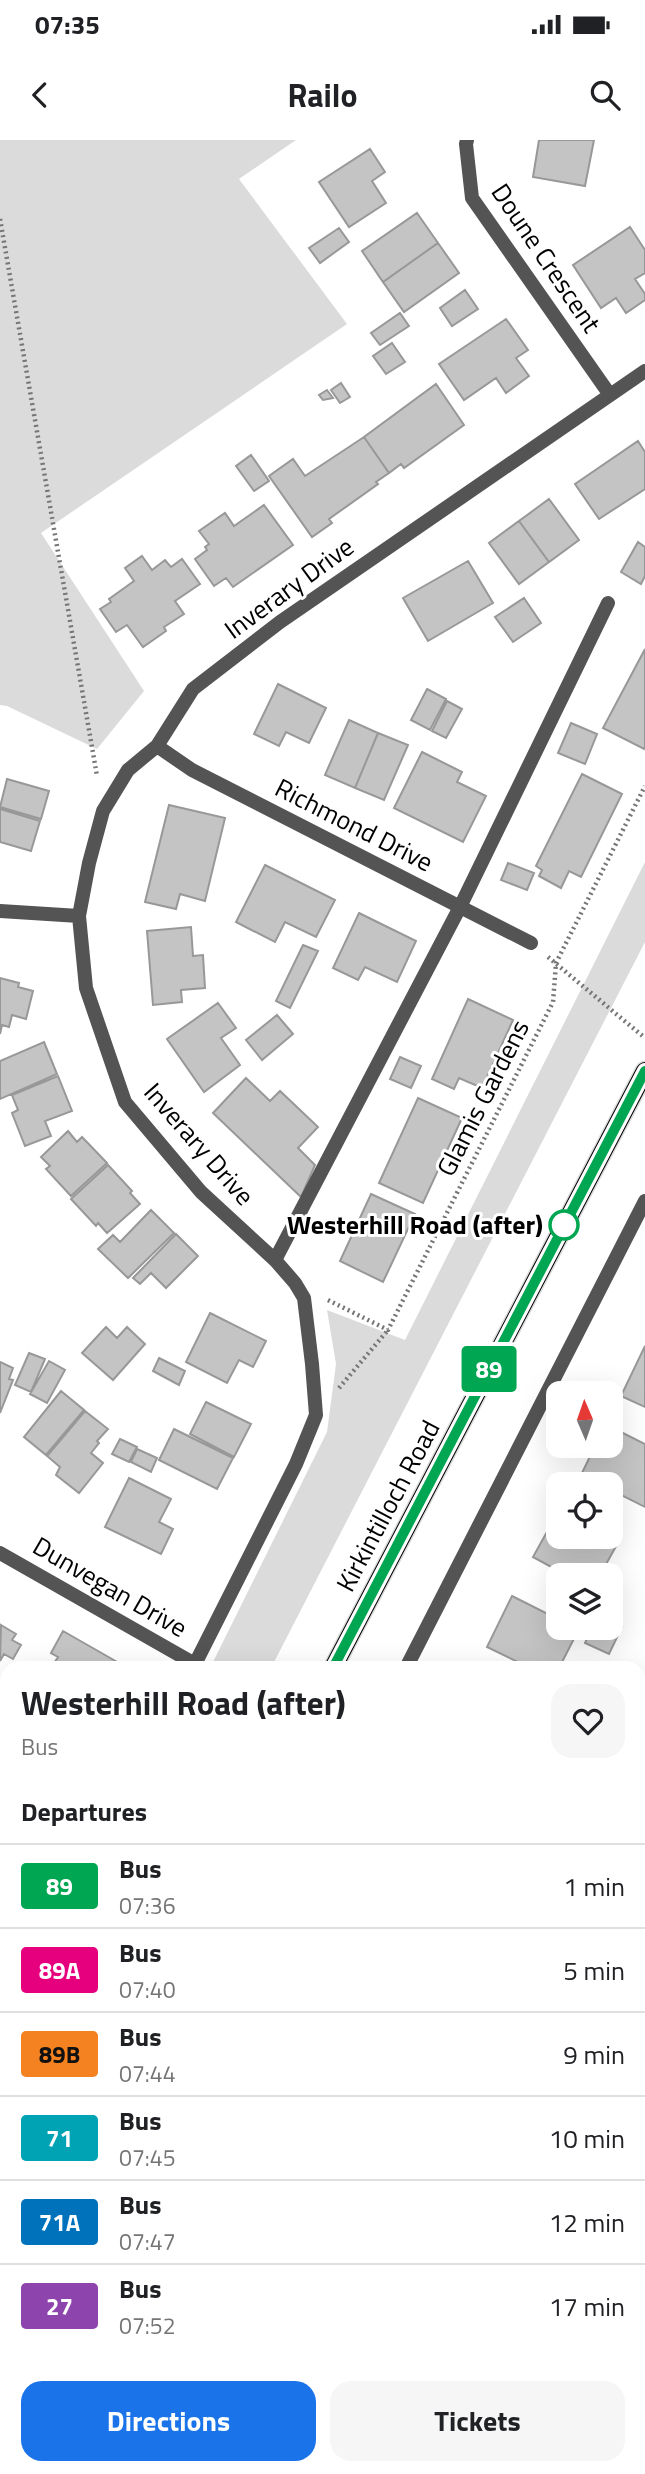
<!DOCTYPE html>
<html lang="en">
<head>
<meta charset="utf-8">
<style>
	body { margin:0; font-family:"Titillium Web",sans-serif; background:#f6f6f6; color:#202124; height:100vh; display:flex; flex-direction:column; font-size:26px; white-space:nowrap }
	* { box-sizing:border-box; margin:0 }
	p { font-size:23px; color:#757577 }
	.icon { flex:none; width:38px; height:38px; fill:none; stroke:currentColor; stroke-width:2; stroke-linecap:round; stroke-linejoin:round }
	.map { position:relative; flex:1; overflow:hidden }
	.side { position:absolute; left:0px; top:1521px; width:646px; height:814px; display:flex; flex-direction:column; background:#fff; border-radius:21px 21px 0 0; box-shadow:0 7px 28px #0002 }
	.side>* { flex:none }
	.badge { padding:0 14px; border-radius:5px; font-size:24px; line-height:46px }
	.needle { width:46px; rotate:358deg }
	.buttons { position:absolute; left:546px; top:1241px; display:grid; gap:14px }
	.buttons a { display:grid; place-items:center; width:77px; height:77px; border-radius:14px; background:#fff; box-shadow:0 7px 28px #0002; font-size:35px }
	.map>.badge { position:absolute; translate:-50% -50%; box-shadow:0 0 0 4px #fff }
	h2 { padding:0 21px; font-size:26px; line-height:63px }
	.round { display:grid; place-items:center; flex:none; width:74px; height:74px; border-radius:21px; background:#f6f6f6 }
	.headline { display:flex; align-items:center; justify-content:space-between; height:119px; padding:0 21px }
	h1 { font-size:33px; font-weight:700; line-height:52px }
	.action { display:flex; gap:14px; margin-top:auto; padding:14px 21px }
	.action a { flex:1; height:80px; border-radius:21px; background:#1a73e8; color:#fff; font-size:28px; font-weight:700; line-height:80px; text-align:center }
	.action a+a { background:#f6f6f6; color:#202124 }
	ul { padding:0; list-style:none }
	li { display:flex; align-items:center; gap:21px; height:84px; padding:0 21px; border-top:2px solid #e0e0e0 }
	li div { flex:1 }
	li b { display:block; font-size:26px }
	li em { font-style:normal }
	li .badge { min-width:77px; font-weight:700; text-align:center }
	.status { display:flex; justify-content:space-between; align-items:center; height:49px; padding:0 35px; background:#fff; direction:ltr }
	.status svg { height:19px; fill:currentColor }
	header { display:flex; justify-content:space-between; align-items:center; height:91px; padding:0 21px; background:#fff; font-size:32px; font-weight:700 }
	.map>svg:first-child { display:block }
</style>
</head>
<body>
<div class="status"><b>07:35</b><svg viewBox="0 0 49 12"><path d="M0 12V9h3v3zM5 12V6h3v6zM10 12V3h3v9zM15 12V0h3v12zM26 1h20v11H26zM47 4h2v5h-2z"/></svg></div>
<header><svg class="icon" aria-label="back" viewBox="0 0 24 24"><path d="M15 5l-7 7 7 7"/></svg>Railo<svg class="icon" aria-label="search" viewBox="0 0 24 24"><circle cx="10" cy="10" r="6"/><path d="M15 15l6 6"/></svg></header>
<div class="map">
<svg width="645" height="2334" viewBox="0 0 645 2334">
	<rect width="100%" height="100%" fill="#fff"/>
	<path fill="#dbdbdb" d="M0,0H296L239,39L347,184L41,393L144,551L97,609L7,566L0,565Z
		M645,722V802L271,1528H210L327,1292L336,1224L327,1170L405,1200Z
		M7,1762V1832L0,1828V1767Z
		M0,1939L7,1946V2087L0,2099Z
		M639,2224L645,2229V2334H255L242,2328H639Z"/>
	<path fill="#c4c4c4" stroke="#989898" stroke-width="2" d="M539,0H594L585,46L533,37Z
		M370,9L385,32L372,41L386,63L349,87L319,42Z
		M417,73L438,103L383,142L362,111Z
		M630,87L645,110V133L635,139L645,154V160L626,173L616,158L601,168L573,125Z
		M339,88L349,102L320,123L309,108Z
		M438,103L459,133L404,172L383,142Z
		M465,150L478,169L452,186L440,168Z
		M400,173L409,186L380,205L371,193Z
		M506,179L528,210L516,218L529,236L506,253L496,238L464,260L439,224Z
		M392,203L405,222L386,234L373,216Z
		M341,243L350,257L340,263L331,250Z
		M436,244L464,285L404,328L401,324L389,333L364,297Z
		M327,250L333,258L323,260L319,255Z
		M364,297L389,333L376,342L378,344L329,379L332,383L312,397L269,336L293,319L305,336Z
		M638,301L645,312V349L599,379L575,344Z
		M251,315L269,341L254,351L236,326Z
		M549,359L579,400L549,422L519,381Z
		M264,365L293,405L233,447L226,438L214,446L195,419L207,410L205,407L209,404L199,391L225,373L234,386Z
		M519,381L549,422L519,444L489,403Z
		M638,402L645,407V436L641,444L621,432Z
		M142,416L152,430L165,420L171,427L182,419L200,444L175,461L184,474L164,487L166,491L143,507L127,485L116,492L100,469L111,462L109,459L134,441L125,428Z
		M468,421L493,463L428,501L403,458Z
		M524,458L541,483L513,502L495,477Z
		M645,509V607L644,609L603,588Z
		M278,544L326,568L309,603L286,592L279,606L254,594Z
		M427,549L446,559L430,590L411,580Z
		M447,561L462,569L446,598L432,591Z
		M349,580L378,593L355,648L325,635Z
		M571,583L597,594L585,624L558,613Z
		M378,593L408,605L384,660L355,648Z
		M422,612L462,632L457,642L486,656L463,702L394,668Z
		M582,634L622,654L581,737L569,731L561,748L539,736L542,730L536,726Z
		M7,639L49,651L41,679L0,667Z
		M169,665L225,678L205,761L180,754L176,769L145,762Z
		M0,669L40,681L31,711L0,702Z
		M508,723L534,733L527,750L501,740Z
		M265,725L335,760L316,797L285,782L275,802L236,782Z
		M359,773L416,801L397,842L365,827L358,840L333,828Z
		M191,787L193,816L203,815L205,848L181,850L182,862L153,865L147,791Z
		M303,805L318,811L290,868L276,861Z
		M0,838L19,843L18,847L33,851L26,879L12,875L9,887L2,885L0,894Z
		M468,859L513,880L482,948L459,938L454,949L432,939Z
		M218,863L236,888L221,898L240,925L204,952L167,899Z
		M277,875L293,894L262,920L246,900Z
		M44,902L57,934L0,959V921Z
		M400,917L421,926L411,948L390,939Z
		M58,936L72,971L45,981L51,996L25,1006L12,973L18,970L12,955Z
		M246,938L270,961L280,951L318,987L298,1008L315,1025L301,1057L213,973Z
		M418,958L462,978L423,1063L379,1043Z
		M68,991L77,1002L82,997L107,1023L71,1056L46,1029L50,1026L41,1017Z
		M108,1025L132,1051L130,1053L140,1064L107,1093L98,1083L96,1086L71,1059Z
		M371,1054L415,1074L383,1142L340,1121Z
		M151,1070L174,1093L128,1138L98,1109L113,1095L120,1102Z
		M176,1094L198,1116L166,1148L151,1133L140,1144L133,1138Z
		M210,1173L266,1201L253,1227L239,1220L227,1243L186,1222Z
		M106,1187L117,1198L127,1187L145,1204L113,1240L82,1213Z
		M645,1206V1267L621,1256Z
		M29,1213L45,1219L31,1252L15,1245Z
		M159,1218L185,1231L179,1245L153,1231Z
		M49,1221L65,1230L47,1263L30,1254Z
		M0,1222L13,1228L9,1239L13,1240L0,1273Z
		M61,1251L84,1270L46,1315L24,1297Z
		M206,1262L251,1284L234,1317L190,1294Z
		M85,1271L108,1289L97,1301L99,1303L91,1313L103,1323L79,1353L56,1335L60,1327L47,1316Z
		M611,1287L645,1304V1367L611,1350V1344H599L581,1335L595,1306H611Z
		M174,1289L233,1318L217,1349L159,1320Z
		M120,1299L137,1307L129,1322L112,1314Z
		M137,1309L157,1318L151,1332L131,1322Z
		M129,1338L171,1359L159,1382L173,1389L161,1414L105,1387Z
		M558,1372V1396H610L619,1401L600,1435H566L533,1417Z
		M512,1456L558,1479V1488L579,1489L559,1528H530L487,1507Z
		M611,1481L622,1487L609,1514L585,1503L592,1488H611Z
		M1,1485L16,1494L12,1500L21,1505L13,1519L4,1514L0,1521Z
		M63,1491L119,1523L116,1528H51L58,1517L51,1513Z
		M639,1745L645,1748V1795L639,1807Z
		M34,2328H59L73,2334H31Z"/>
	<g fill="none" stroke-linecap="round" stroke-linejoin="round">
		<defs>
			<path id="primary" d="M333,1528L645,931
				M0,2177L7,2163"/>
		</defs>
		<use href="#primary" stroke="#dbdbdb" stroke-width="21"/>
		<path stroke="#767676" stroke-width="4.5" stroke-dasharray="2 3.5" stroke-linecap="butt" d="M0,79L97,636
			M548,817L645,898
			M328,1160L388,1190L553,862L556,823L645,646
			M339,1248L388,1190"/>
		<path stroke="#545454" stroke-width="14" d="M275,1120L460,767L608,463
			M0,1632L7,1636"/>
		<path stroke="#545454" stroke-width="14" d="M467,0L466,4L472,58L610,255
			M157,606L192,630L531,803
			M0,771L79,776
			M0,1413L195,1524
			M193,1528L296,1324L316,1275L312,1224L304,1158L295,1143L275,1120L201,1052L125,962L86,848L79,776L89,723L103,671L128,630L157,606L193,549L280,482L645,231
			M406,1528L645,1061
			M639,1674L645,1677
			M0,1738L7,1734
			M639,1924L645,1913
			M639,2194L645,2199
			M0,2328L7,2315
			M188,2328L201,2334"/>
		<path stroke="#545454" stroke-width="14" d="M0,1861L7,1865"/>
		<use href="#primary" stroke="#000" stroke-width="18"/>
	</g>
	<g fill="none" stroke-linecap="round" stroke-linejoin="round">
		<defs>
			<path id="line" d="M333,1528L645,931"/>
		</defs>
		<use href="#line" stroke="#fff" stroke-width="16"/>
		<use href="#line" stroke="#00a651" stroke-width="10"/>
	</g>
	<circle fill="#fff" stroke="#00a651" stroke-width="3.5" cx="564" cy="1085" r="14"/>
	<g text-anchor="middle" stroke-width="6" stroke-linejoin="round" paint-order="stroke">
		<g font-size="26" fill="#000" stroke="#fff">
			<text transform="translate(546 118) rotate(56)" y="9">Doune Crescent</text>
			<text transform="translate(289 448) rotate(-36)" y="9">Inverary Drive</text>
			<text transform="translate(354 685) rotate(27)" y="9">Richmond Drive</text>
			<text transform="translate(483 958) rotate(-63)" y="9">Glamis Gardens</text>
			<text transform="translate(199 1004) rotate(49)" y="9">Inverary Drive</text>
			<text transform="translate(388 1366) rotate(-62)" y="9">Kirkintilloch Road</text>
			<text transform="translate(110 1447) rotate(30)" y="9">Dunvegan Drive</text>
		</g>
		<g font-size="26" font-weight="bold" fill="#000" stroke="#fff" text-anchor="end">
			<text x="543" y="1094">Westerhill Road (after)</text>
		</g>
	</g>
</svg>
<div class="buttons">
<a><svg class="needle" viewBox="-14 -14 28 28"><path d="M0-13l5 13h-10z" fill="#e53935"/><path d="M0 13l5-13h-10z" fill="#757577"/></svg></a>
<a><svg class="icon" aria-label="locate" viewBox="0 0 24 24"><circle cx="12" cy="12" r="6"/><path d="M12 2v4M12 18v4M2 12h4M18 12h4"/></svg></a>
<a><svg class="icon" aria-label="layers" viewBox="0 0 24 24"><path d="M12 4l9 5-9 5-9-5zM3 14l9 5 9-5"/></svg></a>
</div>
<b class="badge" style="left:489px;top:1229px;background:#00a651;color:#fff">89</b>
<section class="side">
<div class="headline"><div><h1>Westerhill Road (after)</h1><p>Bus</p></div><a class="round"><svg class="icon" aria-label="heart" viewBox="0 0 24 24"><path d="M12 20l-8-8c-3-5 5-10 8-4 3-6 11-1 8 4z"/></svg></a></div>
<h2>Departures</h2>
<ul>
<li><span class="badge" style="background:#00a651;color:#fff">89</span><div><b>Bus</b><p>07:36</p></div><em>1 min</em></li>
<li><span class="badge" style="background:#e6007e;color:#fff">89A</span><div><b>Bus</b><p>07:40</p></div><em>5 min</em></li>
<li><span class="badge" style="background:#f58220;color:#111">89B</span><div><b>Bus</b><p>07:44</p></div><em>9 min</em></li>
<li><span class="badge" style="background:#00a3b4;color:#fff">71</span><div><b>Bus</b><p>07:45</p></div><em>10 min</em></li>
<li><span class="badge" style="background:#0072bc;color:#fff">71A</span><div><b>Bus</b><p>07:47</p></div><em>12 min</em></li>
<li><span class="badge" style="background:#8e44ad;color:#fff">27</span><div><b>Bus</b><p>07:52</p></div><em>17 min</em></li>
</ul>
<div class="action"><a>Directions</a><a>Tickets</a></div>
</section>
</div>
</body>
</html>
